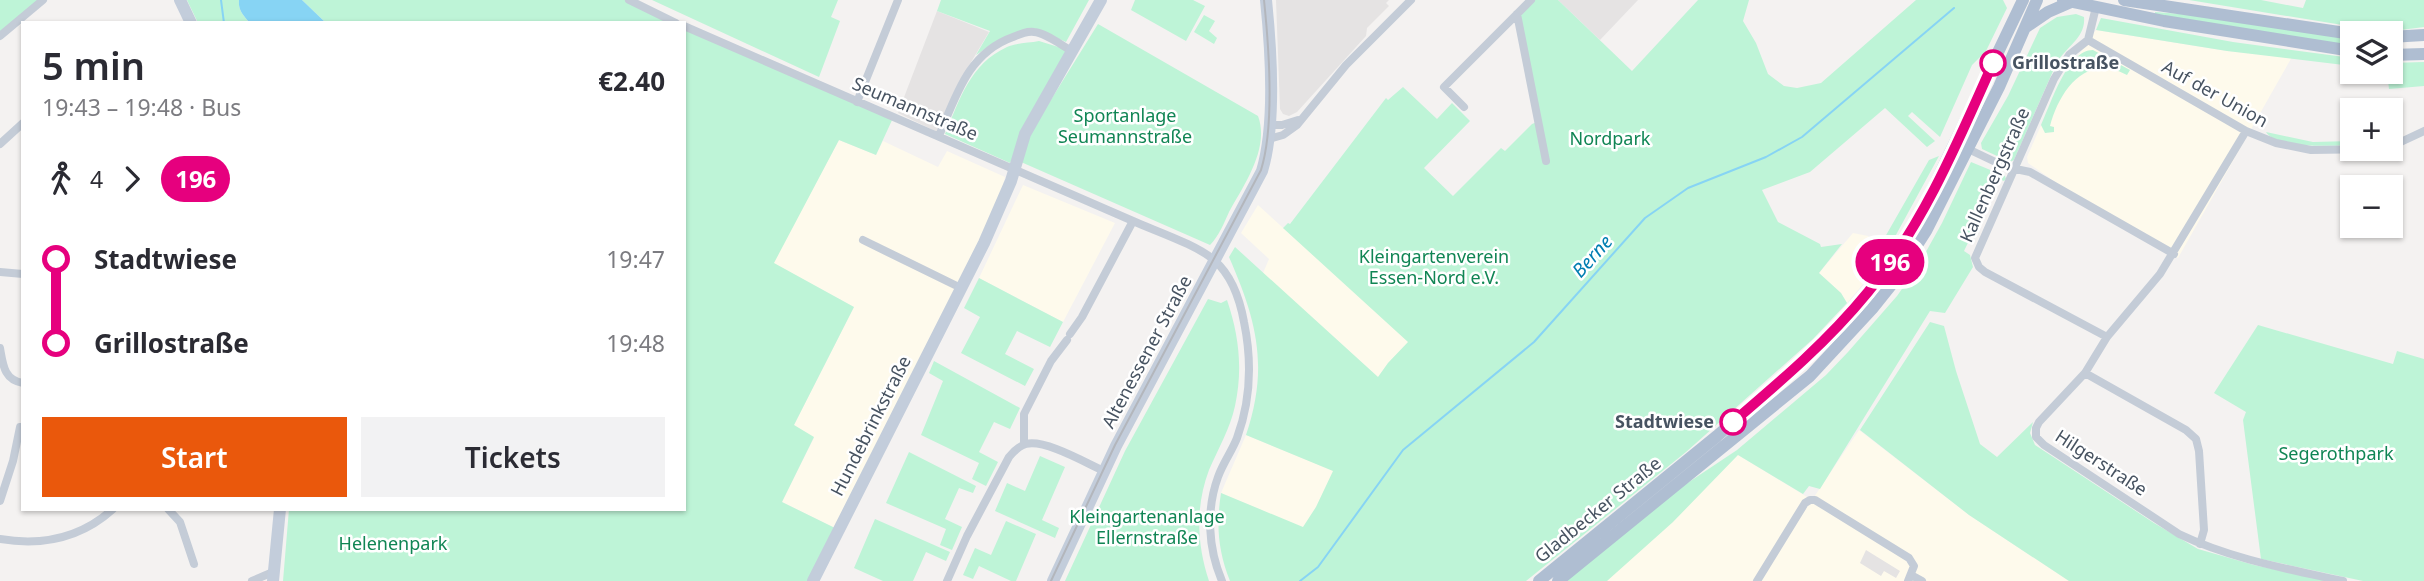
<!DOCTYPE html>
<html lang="en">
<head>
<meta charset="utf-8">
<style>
	body { margin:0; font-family:"Noto Sans",sans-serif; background:#f2f2f3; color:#2b2b33; height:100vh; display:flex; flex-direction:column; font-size:26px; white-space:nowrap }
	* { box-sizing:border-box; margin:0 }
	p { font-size:23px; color:#7c7c81 }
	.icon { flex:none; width:38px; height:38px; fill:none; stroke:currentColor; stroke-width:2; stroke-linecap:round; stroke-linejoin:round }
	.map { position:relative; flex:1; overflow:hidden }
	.side { position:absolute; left:21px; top:21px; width:665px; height:490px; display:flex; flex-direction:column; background:#fff; border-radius:0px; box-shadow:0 2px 5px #0004 }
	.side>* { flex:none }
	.badge { padding:0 14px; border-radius:23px; font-size:24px; line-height:46px }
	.buttons { position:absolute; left:2340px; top:21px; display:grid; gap:14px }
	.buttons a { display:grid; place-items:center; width:63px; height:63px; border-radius:0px; background:#fff; box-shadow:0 2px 5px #0004; font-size:35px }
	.map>.badge { position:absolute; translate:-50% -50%; box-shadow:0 0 0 4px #fff }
	.legs { display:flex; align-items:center; gap:10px; height:77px; padding:0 21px; font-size:23px }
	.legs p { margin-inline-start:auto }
	.headline { display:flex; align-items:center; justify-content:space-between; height:119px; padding:0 21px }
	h1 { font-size:38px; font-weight:600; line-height:52px }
	.cta { display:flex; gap:14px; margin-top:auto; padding:14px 21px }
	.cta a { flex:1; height:80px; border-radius:0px; background:#ea580c; color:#fff; font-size:28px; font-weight:600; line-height:80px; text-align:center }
	.cta a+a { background:#f2f2f3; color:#2b2b33 }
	ul { padding:0 21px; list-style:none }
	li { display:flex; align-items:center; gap:24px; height:84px; font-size:26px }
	li i { display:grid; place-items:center; width:10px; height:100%; margin:0 9px; background:currentColor }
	li i::after { content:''; width:18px; height:18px; margin:-9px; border:5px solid; border-radius:50%; background:#fff }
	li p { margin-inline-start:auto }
	li:first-child i { background:linear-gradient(#0000 50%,currentColor 0) }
	li:last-child i { background:linear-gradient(currentColor 50%,#0000 0) }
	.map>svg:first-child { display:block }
</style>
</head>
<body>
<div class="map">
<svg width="2424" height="581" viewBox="0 0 2424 581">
	<rect width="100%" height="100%" fill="#f4f2f1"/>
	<path fill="#fefaec" d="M2096,30L2227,51L2292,57L2178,258L2084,202L2028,163L2027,157L2061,80Z
		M839,140L876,155L883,141L938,167L947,151L1005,177L1000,196L980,239L835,528L782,502L814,438L794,425L854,307L773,263Z
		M1023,185L1115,223L1063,322L979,278Z
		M1258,205L1409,342L1388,363L1378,377L1263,273L1269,259L1241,233Z
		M1853,233L1868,236L1875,243L1882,240L1891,244L1870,276L1847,303L1841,293L1819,273Z
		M1859,430L1969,515L2069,581H1567L1737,450L1738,455L1812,500Z
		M1246,435L1334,471L1316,507L1303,528L1221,493Z"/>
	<path fill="#e5e3e3" d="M1276,0H1389L1386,3L1389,6L1367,28L1366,36L1297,112L1289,116L1283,114L1280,109Z
		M1558,0H1638L1600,40Z
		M937,11L989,32L964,74L937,132L898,113Z
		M1866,550L1900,571L1896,578L1884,571L1881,576L1860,563Z"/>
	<path fill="#bef4d7" d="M0,0H40L0,35Z
		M187,0H239C238,10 243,15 250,23H198Z
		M302,0H626L671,23H326Z
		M652,0H838L831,17L840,21L819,77Z
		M941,0H1089L1066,42L1039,30L988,47L976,55L990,31L937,11Z
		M1135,0H1193L1205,6L1186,41L1131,10Z
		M1531,0H1558L1632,71L1698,0H1749L1743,21L1756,43L1768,74L1784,86L1797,88L1821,83L1916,0H2003L2007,8L1986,51L1972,65L1940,137L1912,112L1908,116L1935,141L1927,147L1885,108L1810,172L1762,190L1778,222L1820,244L1821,247L1842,244L1819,273L1841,293L1847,303L1813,339L1686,452L1526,581H1230C1218,551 1216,525 1221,493L1303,527L1316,507L1333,471L1246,435C1269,367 1257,321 1229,257L1235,247L1378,377L1388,363L1408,342L1283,228L1288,223L1290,224L1386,98L1388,100L1403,87L1437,119L1452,103L1470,121L1424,168L1453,196L1501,148L1505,151L1532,124L1537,122L1518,15Z
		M2189,0H2261L2303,8L2306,0H2424V27L2393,31L2367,29Z
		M2155,12L2208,16L2352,38V47L2155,15Z
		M2076,14L2084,17C2086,37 2067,46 2057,62L2014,160L2010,162L1982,149L1981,143L2008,96L2040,28L2057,17Z
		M1204,15L1215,21L1209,31L1217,38L1214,44L1194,32Z
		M2101,18L2233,42L2352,58V66L2227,51L2096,30Z
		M1098,24L1258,116C1270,148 1244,185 1229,212C1224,223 1219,236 1210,245L1021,162L1029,135Z
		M684,29L893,118L876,155L839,140L774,263L854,307L794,425L814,437L782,502L835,528L811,581H283L289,509H684Z
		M1039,41L1068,50L1010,163L945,134C960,99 970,64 1007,47C1016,43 1029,43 1039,41Z
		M2093,50L2130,70L2127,75C2085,52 2059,92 2050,126L2054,127V132L2045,133L2041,125C2051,104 2067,50 2093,50Z
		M2424,62V86L2389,89L2387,72H2390L2391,63Z
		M2266,132L2313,142L2352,141V145C2332,146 2276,149 2266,132Z
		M1939,156L1891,244L1885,237L1929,160Z
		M1971,162L2005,176L2006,179L2004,181L1999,179L1964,251L1970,255L1973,267L1945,313L1930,311L1820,489L1809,486L1803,494L1738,455L1673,522L1607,581H1560L1656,504L1737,450L1826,375L1848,352L1897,296L1918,266L1942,223Z
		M979,278L1063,322L1050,347L1017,331L1005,354L1034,369L1025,386L961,353L980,317L964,308Z
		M1208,299L1221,303L1227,300C1239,335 1243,369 1235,406C1230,429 1218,449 1209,470C1195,507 1197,545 1209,581H1065L1125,451Z
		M1930,322L1944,326L1956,371L1980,444L1997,457L2033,422L2030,433L2035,445L2154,523L2198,549L2254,565L2328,581H2069L1969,515L1860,430Z
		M2258,325L2393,364L2397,351L2424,359V581H2363L2261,559L2243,420L2246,412L2214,393Z
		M934,361L1020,408L1010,429L994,422L979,452L998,462L986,486L972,479L979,463L921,435L943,381L929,373Z
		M909,452L976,486L973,493L959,488L945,519L962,527L952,550L940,545L946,529L886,503Z
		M1040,456L1065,467L1042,520L1059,528L1055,538L995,511L1007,483L1025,491Z
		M875,519L950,552L946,561L926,552L913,581H883L854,568Z
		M1006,521L1036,534L1016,581H1011L979,566L973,579L963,575L975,548L991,555Z"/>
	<path fill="#87d4f4" d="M239,0H302L326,23H250C243,15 238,10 239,0Z"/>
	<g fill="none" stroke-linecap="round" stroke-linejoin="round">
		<path stroke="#87d4f4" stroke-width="2" d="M221,0L224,23
			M1300,581L1318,567L1403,450L1534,342L1645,218L1688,188L1766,157L1802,137L1954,8"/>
		<path stroke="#c4ccd7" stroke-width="8" d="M629,0L676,23
			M2096,7L2088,40L2069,55L2054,79L1975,258L1979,267L1985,272L2107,337
			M1517,14L1546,161
			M684,26L1133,221C1155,231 1198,245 1215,261C1233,277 1240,300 1244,322C1252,361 1251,400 1237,438C1232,451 1223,463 1218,477C1206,510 1208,548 1222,581
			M0,36L43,0
			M2088,40L2246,131L2276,143L2311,150L2378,149
			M857,102L898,0
			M1464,107L1444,87L1531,0
			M1270,125H1282L1298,120
			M2246,131L2160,274L2107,337L2085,373L2039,422L2036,428V437L2044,445L2179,534C2231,559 2288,569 2343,581
			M939,136C956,96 968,53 1013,37C1020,34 1027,31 1034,32C1046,33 1061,45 1072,51
			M1269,139L1283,135L1297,125L1346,65L1411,0
			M0,144L23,123
			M2390,147L2424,131
			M1966,148L2006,167L2030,172L2174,254
			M863,240L961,288
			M0,272L23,274
			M1070,334L1082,317L1133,221
			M0,348C3,365 4,380 23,383
			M2085,373L2186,430L2196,439L2199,451L2204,530L2200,544
			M1024,444V414L1051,361L1067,340
			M0,501L13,461L20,427
			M168,509L180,522L194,564
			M0,539C42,546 81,538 113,509
			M1911,575L1922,581
			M252,581L273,572
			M947,581L967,536L1009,457C1014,451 1019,446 1026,444C1045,439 1086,463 1104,471
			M1757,581L1805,503L1810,500H1815L1909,558L1914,566L1908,581"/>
		<path stroke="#c3cddb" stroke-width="12" d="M180,0L191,23
			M273,581L280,509
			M813,581L984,243L1011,181L1025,134L1101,0
			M1053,581L1116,446L1262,171C1276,125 1271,49 1266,0"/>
		<path stroke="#afbed2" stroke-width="12" d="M2063,0L2164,21L2352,51
			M2124,0L2352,34
			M2026,27L2048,12L2071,2
			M2390,37L2424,35
			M2390,55L2424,54
			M1539,581L1717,436L1801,363L1822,344L1870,290L1894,257L1924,207L2023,0
			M1558,581L1810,376L1872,309L1892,284L1926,231L1999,87L2037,0"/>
		<path stroke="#b3b6bc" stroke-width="2" d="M1051,581L1115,445L1261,170C1275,125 1269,48 1264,0"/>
	</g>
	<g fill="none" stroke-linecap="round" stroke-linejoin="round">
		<defs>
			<path id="line-1" d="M1733,422C1781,381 1828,341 1868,292C1923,225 1958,142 1993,63"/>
		</defs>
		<use href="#line-1" stroke="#fff" stroke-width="16"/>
		<use href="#line-1" stroke="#e6007e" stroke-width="10"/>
	</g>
	<g fill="#fff" stroke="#e6007e" stroke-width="3.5">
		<circle cx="1993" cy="63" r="12"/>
		<circle cx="1733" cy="422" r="12"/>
	</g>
	<g text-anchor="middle" stroke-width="5" stroke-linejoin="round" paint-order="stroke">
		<g font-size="18" font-weight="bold" fill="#475361" stroke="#fff" text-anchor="start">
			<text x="2012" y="69">Grillostraße</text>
			<text x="1714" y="428" text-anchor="end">Stadtwiese</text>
		</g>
		<g font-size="18" fill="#475361" stroke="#fff">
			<text transform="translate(2215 94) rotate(29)" y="6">Auf der Union</text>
			<text transform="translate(915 109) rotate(23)" y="6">Seumannstraße</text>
			<text transform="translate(1995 175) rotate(-66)" y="6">Kallenbergstraße</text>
			<text transform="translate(1147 352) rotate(-62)" y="6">Altenessener Straße</text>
			<text transform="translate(871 426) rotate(-63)" y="6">Hundebrinkstraße</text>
			<text transform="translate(2101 463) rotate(33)" y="6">Hilgerstraße</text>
			<text transform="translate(1598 510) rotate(-39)" y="6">Gladbecker Straße</text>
		</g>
		<g font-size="18" fill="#108554" stroke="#fff">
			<text x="1125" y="122">Sportanlage<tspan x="1125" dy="21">Seumannstraße</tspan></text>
			<text x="1610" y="145">Nordpark</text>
			<text x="1434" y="263">Kleingartenverein<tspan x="1434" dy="21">Essen-Nord e.V.</tspan></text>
			<text x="2336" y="460">Segerothpark</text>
			<text x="1147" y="523">Kleingartenanlage<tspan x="1147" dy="21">Ellernstraße</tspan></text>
			<text x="393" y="550">Helenenpark</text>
		</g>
		<g font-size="19" font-style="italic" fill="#017eb2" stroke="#fff">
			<text transform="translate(1592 256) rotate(-48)" y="7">Berne</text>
		</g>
	</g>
</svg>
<div class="buttons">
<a><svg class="icon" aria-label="layers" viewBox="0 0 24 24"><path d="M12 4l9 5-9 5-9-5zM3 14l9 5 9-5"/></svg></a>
<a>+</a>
<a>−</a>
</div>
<b class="badge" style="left:1890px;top:262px;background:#e6007e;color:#fff">196</b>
<section class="side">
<div class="headline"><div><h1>5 min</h1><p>19:43 – 19:48 · Bus</p></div><b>€2.40</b></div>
<div class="legs"><svg class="icon" aria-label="walk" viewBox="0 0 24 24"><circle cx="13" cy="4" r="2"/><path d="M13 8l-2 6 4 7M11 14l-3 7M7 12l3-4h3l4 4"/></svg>4<svg class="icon" aria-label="forward" viewBox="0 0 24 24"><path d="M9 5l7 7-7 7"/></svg><b class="badge" style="background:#e6007e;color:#fff">196</b></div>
<ul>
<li><i style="color:#e6007e"></i><b>Stadtwiese</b><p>19:47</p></li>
<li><i style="color:#e6007e"></i><b>Grillostraße</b><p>19:48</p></li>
</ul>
<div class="cta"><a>Start</a><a>Tickets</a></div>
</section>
</div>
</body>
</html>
